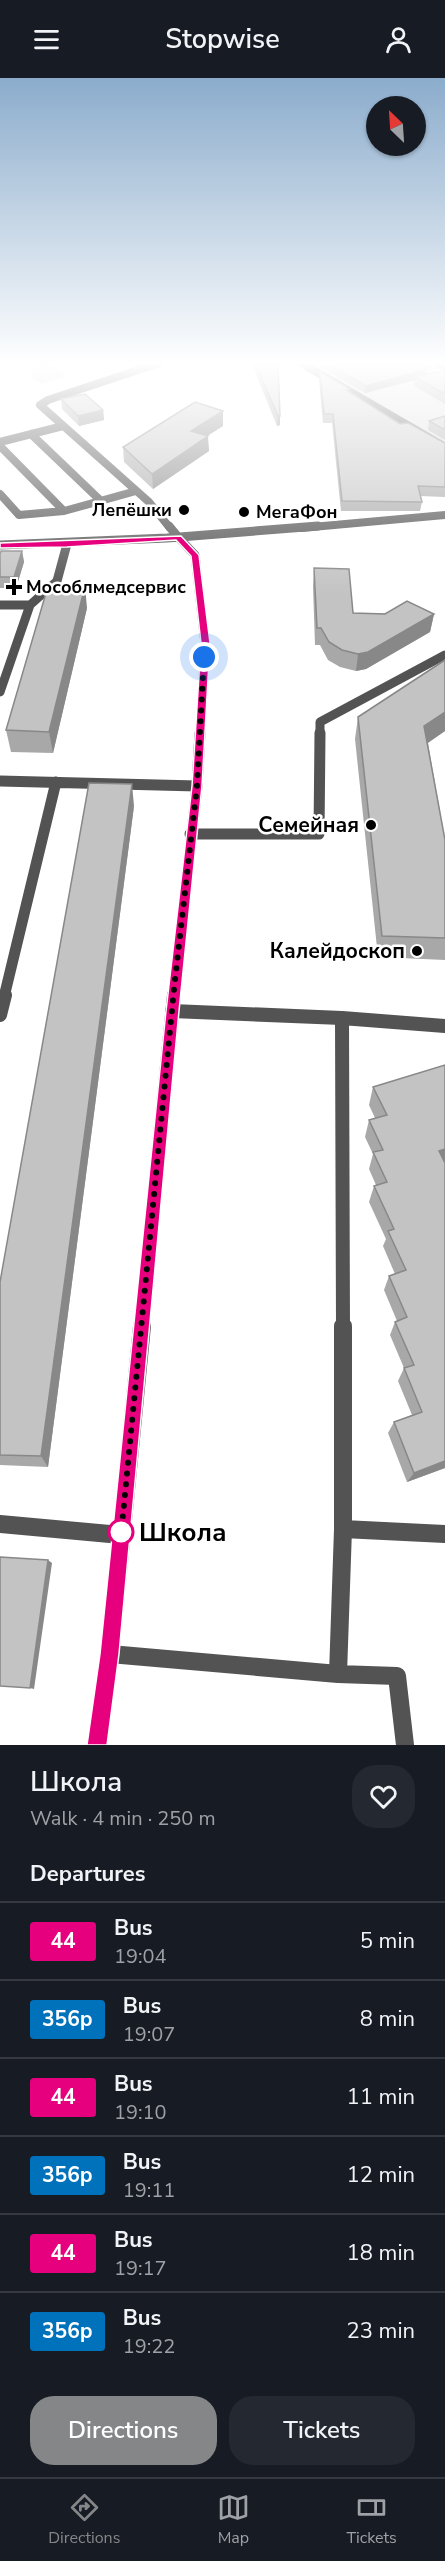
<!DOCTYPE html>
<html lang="en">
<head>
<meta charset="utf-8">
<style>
	body { margin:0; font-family:"Nunito Sans",sans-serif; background:#242831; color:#f1f3f6; height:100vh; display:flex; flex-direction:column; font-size:22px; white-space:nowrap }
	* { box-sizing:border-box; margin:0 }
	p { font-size:20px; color:#9ea1a6 }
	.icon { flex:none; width:33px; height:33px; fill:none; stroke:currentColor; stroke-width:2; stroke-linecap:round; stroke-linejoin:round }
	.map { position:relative; height:1667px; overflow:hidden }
	.panel { display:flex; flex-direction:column; background:#171b24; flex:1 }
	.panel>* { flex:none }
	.badge { padding:0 12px; border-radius:4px; font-size:21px; line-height:39px }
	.needle { width:39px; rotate:335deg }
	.buttons { position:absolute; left:366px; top:18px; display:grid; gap:12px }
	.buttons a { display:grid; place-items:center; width:60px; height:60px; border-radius:50%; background:#171b24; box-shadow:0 2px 4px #0004; font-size:30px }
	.you { position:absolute; width:30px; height:30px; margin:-15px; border:4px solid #fff; border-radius:50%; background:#1a73e8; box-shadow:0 0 0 9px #1a73e833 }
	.map>.badge { position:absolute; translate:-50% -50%; box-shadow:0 0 0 3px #fff }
	h2 { padding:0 30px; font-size:22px; line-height:54px }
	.round { display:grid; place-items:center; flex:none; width:63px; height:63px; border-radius:24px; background:#242831 }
	.headline { display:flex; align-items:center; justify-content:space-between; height:102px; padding:0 30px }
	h1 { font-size:28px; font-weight:600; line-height:45px }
	.primary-button { display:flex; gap:12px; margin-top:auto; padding:12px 30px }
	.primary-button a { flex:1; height:69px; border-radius:24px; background:#858687; color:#fff; font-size:24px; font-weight:600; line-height:69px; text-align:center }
	.primary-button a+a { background:#242831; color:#f1f3f6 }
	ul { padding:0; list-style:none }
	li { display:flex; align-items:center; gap:18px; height:78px; padding:0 30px; border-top:2px solid #363941 }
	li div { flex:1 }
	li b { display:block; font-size:22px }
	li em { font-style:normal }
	li .badge { min-width:66px; font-weight:700; text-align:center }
	header { display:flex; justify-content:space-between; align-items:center; height:78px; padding:0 30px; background:#171b24; font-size:27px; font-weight:600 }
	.menu { display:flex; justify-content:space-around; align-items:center; height:84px; border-top:2px solid #363941; background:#171b24; font-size:16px; color:#9ea1a6 }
	.menu a { display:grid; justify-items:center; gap:3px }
	.menu .on { color:#858687 }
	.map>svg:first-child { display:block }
</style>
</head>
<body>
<header><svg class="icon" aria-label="menu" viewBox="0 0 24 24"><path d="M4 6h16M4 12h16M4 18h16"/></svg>Stopwise<svg class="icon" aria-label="person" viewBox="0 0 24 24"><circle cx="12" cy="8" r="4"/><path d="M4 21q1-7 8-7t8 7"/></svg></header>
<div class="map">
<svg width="445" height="1667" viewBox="0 0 445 1667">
	<rect width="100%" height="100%" fill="#fff"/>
	<path fill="#dadada" d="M46,285L68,298L42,306L30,299L35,289Z
		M295,285H445V372Z"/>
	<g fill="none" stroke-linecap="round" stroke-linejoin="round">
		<path stroke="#535353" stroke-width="8" d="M159,285L48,322L40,327L149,424L170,450
			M31,356L101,423
			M0,364L63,348
			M0,368L64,433L136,413
			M0,416L19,437L64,433"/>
		<path stroke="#535353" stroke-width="9" d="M169,448L178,459
			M0,527H30
			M0,614L30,527L57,503L67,466
			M320,657V644L445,577"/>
		<path stroke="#535353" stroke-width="11" d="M0,703L197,708
			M190,756H319L320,655
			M4,919L56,704"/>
		<path stroke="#535353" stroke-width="14" d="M172,933L342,940
			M0,937L5,917
			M343,1250L342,940L445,948"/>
		<path stroke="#535353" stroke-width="18" d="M343,1248V1451
			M0,1446L121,1457
			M110,1576L338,1596L397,1598L405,1667
			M338,1596L343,1451L445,1456"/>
		<path stroke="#535353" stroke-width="8" d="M301,285L445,369
			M438,285L445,289
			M301,450L445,437"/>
		<path stroke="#535353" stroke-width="9" d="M178,459L195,477L205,565L200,657
			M0,467L167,460L318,448"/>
		<path stroke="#535353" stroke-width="11" d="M174,919L197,708L200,655"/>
		<path stroke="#535353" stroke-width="14" d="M141,1250L174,917"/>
		<path stroke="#535353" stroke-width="18" d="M97,1667L110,1576L142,1248"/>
	</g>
	<path fill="#a8a8a8" d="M253,285H278L280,347L277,348L253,289Z
		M318,285H416L427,296L445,292V326L414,308L415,302L365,315L318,288Z
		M320,294L400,346L445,365V419L420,418L422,424L420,433H341L332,345H323L319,303Z
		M61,321L103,332L104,342L79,348L62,331Z
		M445,338V362L428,352L429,343Z
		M223,348L207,358L209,373L153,411L124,384L123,369Z
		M22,473L24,484L16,510H0V476Z
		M314,490L353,535L434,536L430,554L366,591L356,593L340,589L328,582L320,567H315L313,508Z
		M87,530L53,675L11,674L6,652Z
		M445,582V653L428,665L445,762V882L378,879L355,661L358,639Z
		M134,728L48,1389L0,1387V1204Z
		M445,987V1390L407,1404L388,1355L394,1344L412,1337L398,1303L404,1290L390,1257L395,1244L397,1243L384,1212L389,1198L395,1196L383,1168L386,1161L369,1124L374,1108L376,1107L369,1091L373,1076L365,1059L369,1042L375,1040L369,1027L373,1009Z"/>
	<path fill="#888" d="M427,291L426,299H415V302L365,315L366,308Z
		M103,332L104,342L79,348L78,338Z
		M223,333V348L191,368V353Z
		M278,338H280V347L277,348Z
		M208,358L209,373L153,411L152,396Z
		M22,473L24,484L16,510L14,499Z
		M85,508L87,530L53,675L49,654Z
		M434,536L430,554L366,591L356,593L358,576Z
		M445,634V653L420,670L424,648Z
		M132,706L134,728L48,1389L41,1378Z
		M445,1071V1086L439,1073Z
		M445,1383V1390L407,1404L414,1395Z
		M48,1482L52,1485L34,1611L30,1610Z"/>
	<path fill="#c3c3c3" stroke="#888" stroke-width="1.5" d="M255,285H278L280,338H278Z
		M327,285H416L427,291L366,308Z
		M445,292V316L415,299Z
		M320,294L350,311L346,312L400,346L408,345L445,365V409L418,408L422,424L342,423L333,336H324Z
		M85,316L103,332L78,338L61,321Z
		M195,324L223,333L191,353L208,358L152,396L123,369Z
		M445,338V352L429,343Z
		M1,473H22L14,499H0V476Z
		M314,490L349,491L353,535L385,536L407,523L434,536L368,574L358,576L342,572L329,564L321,550H317Z
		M48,508H85L49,654L6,652Z
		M445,582V634L424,648L445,762V860L382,858L358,639Z
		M89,705L132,706L41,1378L0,1377V1204Z
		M445,987V1071L439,1073L445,1085V1383L414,1395L394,1344L422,1334L404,1290L414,1287L395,1244L407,1239L389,1198L406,1192L388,1153L394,1151L374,1108L387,1104L373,1074L383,1072L369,1042L387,1037L373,1009Z
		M0,1479L48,1482L30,1610L0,1608Z"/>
	<linearGradient id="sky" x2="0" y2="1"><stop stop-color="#8baccc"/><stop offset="0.55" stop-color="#fff"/><stop offset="1" stop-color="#fff" stop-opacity="0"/></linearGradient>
	<rect width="445" height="518" fill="url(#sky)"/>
	<path fill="#e6007e" stroke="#fff" stroke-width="1.5" d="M181,458L199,477L210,565L202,708L179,933L119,1576L107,1667H87L100,1576L166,933L192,708L201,565L191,478L176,462L67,469L0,470V465Z"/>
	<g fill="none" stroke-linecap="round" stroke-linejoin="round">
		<path stroke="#000" stroke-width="6" stroke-dasharray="0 10.8" d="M121,1454V1457L174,911L197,708L204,579"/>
	</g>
	<g fill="#000" stroke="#fff" stroke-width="2">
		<circle cx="184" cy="432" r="6"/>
		<circle cx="244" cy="434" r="6"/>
		<path d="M11 500h6v6h6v6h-6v6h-6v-6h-6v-6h6z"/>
		<circle cx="371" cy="747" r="6"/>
		<circle cx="417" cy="873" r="6"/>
	</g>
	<circle fill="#fff" stroke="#e6007e" stroke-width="3" cx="121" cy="1454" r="12"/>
	<g text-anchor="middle" stroke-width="5" stroke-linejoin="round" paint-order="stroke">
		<g font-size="18" font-weight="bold" fill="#000" stroke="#fff" text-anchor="start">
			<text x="172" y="438" text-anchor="end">Лепёшки</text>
			<text x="256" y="440">МегаФон</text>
			<text x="26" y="515">Мособлмедсервис</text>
		</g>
		<g font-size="21" font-weight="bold" fill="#000" stroke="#fff" text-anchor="end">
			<text x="359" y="754">Семейная</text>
			<text x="405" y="880">Калейдоскоп</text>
		</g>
		<g font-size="26" font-weight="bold" fill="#000" stroke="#fff" text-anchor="start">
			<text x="139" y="1463">Школа</text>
		</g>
	</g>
</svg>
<div class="buttons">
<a><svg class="needle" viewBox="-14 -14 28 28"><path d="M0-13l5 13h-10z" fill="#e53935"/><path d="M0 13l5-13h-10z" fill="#9ea1a6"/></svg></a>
</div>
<div class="you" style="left:204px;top:579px"></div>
</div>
<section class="panel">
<div class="headline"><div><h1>Школа</h1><p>Walk · 4 min · 250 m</p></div><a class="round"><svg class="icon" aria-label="heart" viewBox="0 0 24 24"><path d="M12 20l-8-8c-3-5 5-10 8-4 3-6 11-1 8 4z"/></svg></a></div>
<h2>Departures</h2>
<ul>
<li><span class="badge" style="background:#e6007e;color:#fff">44</span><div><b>Bus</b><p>19:04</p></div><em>5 min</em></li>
<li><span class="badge" style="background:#0072bc;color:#fff">356р</span><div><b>Bus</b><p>19:07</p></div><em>8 min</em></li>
<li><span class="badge" style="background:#e6007e;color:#fff">44</span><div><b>Bus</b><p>19:10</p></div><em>11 min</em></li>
<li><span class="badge" style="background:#0072bc;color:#fff">356р</span><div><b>Bus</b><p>19:11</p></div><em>12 min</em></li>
<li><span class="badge" style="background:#e6007e;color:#fff">44</span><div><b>Bus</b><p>19:17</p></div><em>18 min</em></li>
<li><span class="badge" style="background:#0072bc;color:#fff">356р</span><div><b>Bus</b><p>19:22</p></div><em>23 min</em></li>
</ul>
<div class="primary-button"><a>Directions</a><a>Tickets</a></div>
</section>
<nav class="menu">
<a class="on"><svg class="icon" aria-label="directions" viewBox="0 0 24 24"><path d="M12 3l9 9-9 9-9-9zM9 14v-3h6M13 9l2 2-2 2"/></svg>Directions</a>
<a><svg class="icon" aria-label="map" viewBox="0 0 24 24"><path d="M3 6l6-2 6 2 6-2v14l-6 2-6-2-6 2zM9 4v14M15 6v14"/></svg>Map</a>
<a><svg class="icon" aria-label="tickets" viewBox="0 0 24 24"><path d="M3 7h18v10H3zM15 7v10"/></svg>Tickets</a>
</nav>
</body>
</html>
